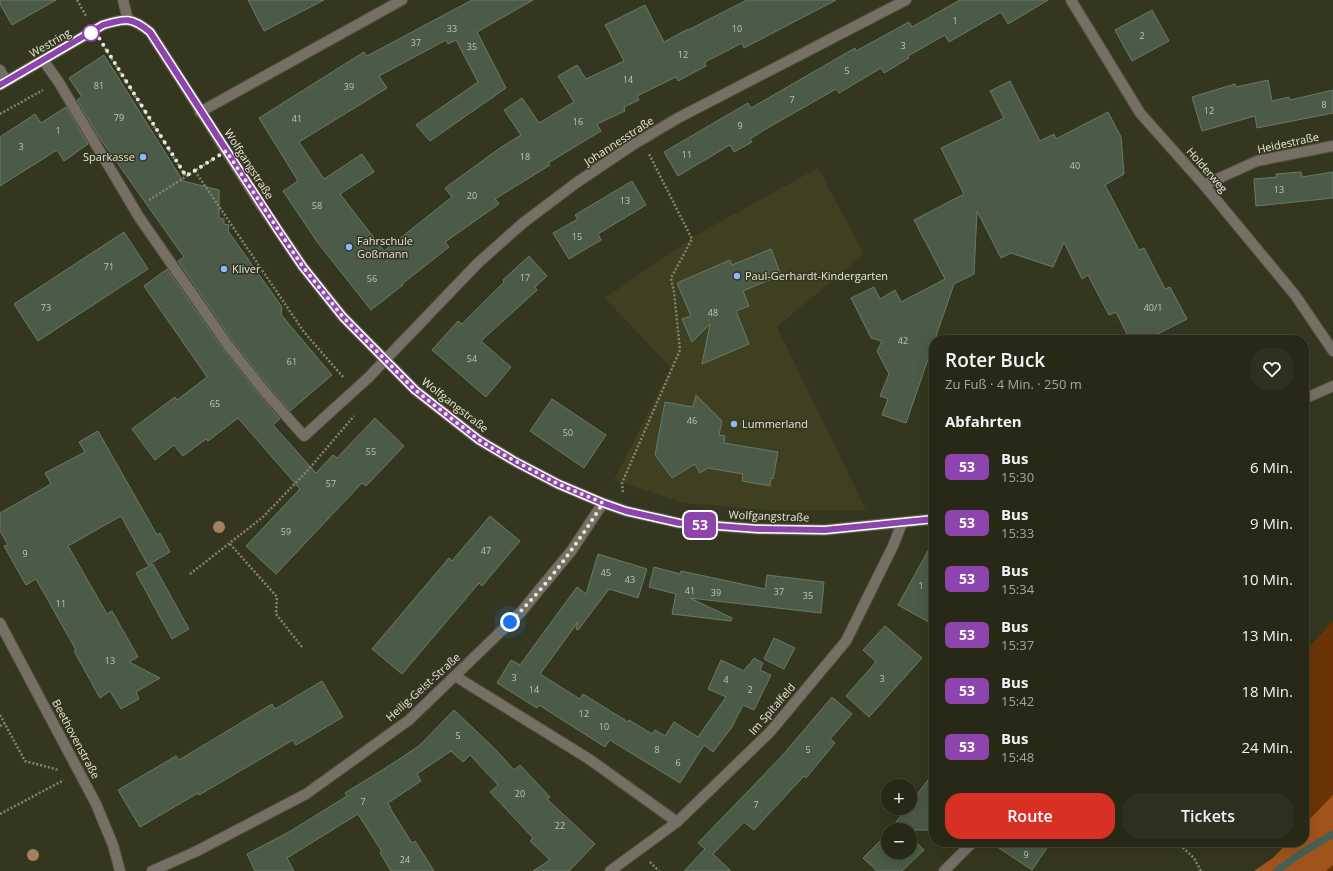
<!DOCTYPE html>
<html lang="de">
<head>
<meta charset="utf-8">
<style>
	body { margin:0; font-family:"Open Sans",sans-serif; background:#303020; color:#f1f3f6; height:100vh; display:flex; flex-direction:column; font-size:15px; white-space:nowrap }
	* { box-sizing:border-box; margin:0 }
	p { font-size:13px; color:#a5a6a1 }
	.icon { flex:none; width:22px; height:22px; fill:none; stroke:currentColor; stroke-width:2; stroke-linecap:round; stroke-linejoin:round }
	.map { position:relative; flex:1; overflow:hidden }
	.panel { position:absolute; left:929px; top:335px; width:380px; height:512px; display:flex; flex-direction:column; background:#282817; border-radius:16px; box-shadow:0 4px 16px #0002,0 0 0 1px #444436 }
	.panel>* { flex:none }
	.badge { padding:0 8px; border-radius:6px; font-size:14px; line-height:26px }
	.tools { position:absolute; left:881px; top:779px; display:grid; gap:8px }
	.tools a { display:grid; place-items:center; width:36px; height:36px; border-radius:50%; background:#282817; box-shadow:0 4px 16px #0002,0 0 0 1px #444436; font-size:20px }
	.you { position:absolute; width:20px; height:20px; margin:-10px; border:3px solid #fff; border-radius:50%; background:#1a73e8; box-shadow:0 0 0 6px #1a73e833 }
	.map>.badge { position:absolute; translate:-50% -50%; box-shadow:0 0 0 2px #fff }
	h2 { padding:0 16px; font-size:15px; line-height:36px }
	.round { display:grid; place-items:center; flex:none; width:42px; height:42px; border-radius:16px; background:#303020 }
	.headline { display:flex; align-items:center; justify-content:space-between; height:68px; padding:0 16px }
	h1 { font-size:19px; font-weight:600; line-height:30px }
	.button { display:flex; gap:8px; margin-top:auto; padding:8px 16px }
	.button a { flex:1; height:46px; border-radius:16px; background:#d93025; color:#fff; font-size:16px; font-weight:600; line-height:46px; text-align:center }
	.button a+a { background:#303020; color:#f1f3f6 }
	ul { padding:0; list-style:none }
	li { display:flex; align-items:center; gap:12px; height:56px; padding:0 16px }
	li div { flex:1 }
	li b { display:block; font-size:15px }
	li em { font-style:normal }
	li .badge { min-width:44px; font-weight:700; text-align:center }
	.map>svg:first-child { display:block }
</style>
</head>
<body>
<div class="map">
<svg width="1333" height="871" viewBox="0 0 1333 871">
	<rect width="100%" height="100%" fill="#35361f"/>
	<path fill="#3e4021" d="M818,168L864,254L777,327L866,510H766L683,503L614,480L671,368L605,298L696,235Z"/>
	<path fill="#6a3407" d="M1333,621V871H1291L1304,842V641L1310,646Z"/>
	<path fill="#9f541b" d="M1333,795V865L1326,871H1254L1274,857L1288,842H1304V825Z"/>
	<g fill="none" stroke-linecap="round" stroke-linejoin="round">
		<path stroke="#456054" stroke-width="7" d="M1276,871L1300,854L1333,834"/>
	</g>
	<path fill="#4b5b47" stroke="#697b66" d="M0,0H56L12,25L0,4Z
		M248,0H324L264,31Z
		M472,0H533L477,32L506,88L430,141L416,125L478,82L456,40L448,44L446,40L379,76L387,88L299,142L324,179L362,154L374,172L340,194L384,251L452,197L445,188L500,148L521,135L504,110L522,98L539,123L574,102L558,76L577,65L586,79L624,61L605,25L645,5L664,42L688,29V30L747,0H836L744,48L742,43L705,62L706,66L678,81L676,77L637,96L639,100L624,107L625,111L597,124L601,131L548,163L550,165L495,199L499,204L445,242L449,247L402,284L403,285L371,310L318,243L283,191L298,181L259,118L364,52L367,56Z
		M960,0H1048L1008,24L1001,12L949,42L945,35L908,56L909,58L884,73L881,68L839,93L836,89L764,130L750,139L752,142L734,152L730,145L678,176L664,152L748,103L751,108L855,48L856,51L909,22L912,27Z
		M1152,10L1169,41L1132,61L1115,30Z
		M104,55L183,181L219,190V218L224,219V224L229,225L228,231L282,307L281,314L288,323L332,375L290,411L270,388L232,340L178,261L184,257L99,137L77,100L82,97L69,78Z
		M1268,80L1272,101L1289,97L1290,100L1333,90V113L1257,128L1255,116L1202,131L1192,97L1235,84L1236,87Z
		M1010,81L1040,141L1054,134L1056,139L1108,112L1121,137L1124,174L1105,185L1139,250L1144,248L1165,289L1170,287L1187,319L1146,340H1130L1116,312L1109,315L1088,275L1082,279L1064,242L1053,267L1011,253L1001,258L977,211L974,274L954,284L906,423L882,415L888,399L880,396L889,374L877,351L882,341L871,338L851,298L874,287L880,299L895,290L901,302L945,279L914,220L964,194L941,148L1004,118L990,91Z
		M66,107L88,144L64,161L57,150L0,186V137L35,114L41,123Z
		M1301,172L1302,177L1333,172V198L1256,206L1254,179L1277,177L1276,174Z
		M632,181L646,205L598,234L601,240L569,259L553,233L578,219L575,215Z
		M124,232L148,269L38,341L14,304Z
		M771,249L781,275L743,291L749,306L736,311L749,344L702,364L710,324L692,342L682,319L691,316L677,283L730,260L732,265Z
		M529,256L547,276L535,287L537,290L481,341L511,367L486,397L432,350L458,321L462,324L504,282L503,280Z
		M167,269L222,348L260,396L280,419L273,425L316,473L333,455L337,458L375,418L404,446L366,486L362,483L276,574L246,546L300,489L238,418L208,441L206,439L183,456L174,445L155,460L132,429L175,397L177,400L207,377L144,286Z
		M696,395L722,421L719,435L725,436L724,443L778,452L773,479L771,478L770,486L742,481L743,474L708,468L700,473L695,464L672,478L655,455L665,402L693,407Z
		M552,399L606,435L584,468L530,431Z
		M98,431L157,535L160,533L170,552L148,565L121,516L68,546L107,614L112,611L138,657L129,662L160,678L136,692L139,699L121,709L110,691L100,698L74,651L76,650L36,579L26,585L4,546L8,545L0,531V513L51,484L45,473L85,452L79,442Z
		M490,516L520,541L482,586L479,583L402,674L372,649L449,558L452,561Z
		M934,540V625L898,605Z
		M598,554L647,569L638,598L609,589L578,630L576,629L578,622L540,674L580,699L583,694L628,722L629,720L652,734L655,730L665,736L674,722L698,737L726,697L708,689L721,660L744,671L748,665H749L754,658L763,663L760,670L771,675L754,710L743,705L732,727L713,752L704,745L680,783L610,740L605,747L539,705L537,708L497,683L511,660L520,665L577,587L586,594Z
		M153,564L189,629L172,639L136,573Z
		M654,567L680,574L681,571L765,589L767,575L824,582L821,613L690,598L732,618L731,621L672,614L676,594L649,587Z
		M885,626L922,658L869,717L846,696L876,662L863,650Z
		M774,638L795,648L784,669L764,659Z
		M322,681L343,717L296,745L293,740L199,795L198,793L140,827L118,790L176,756L179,760L272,704L275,709Z
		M832,697L852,714L830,739L835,743L806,778L804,776L754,830L744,822L713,854L731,871H684L705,849L698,843L782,756Z
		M454,710L495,749L514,770L520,765L550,797L547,799L595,844L569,871H533L550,860L530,841L533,838L490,792L498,785L470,755L463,762L451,751L417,774L421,781L388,803L391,808H390L412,843L415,841L434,871H391L380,853L382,852L358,814L287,858L294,871H255L247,854L289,832L347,796L345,793L395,762L420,745Z
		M934,772V830H890L907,808H910V804Z
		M888,833V852H910V836L924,850L902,871H877L863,858Z
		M990,842H1051L1032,870Z"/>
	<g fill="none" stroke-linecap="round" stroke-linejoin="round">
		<defs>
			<path id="service" d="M43,60L58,81L139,217L227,344L265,392L304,436L369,377L385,360
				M0,70L6,81
				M455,676L589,759L677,822"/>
			<path id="minor" d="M123,0L128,20
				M1071,0L1140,113L1204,185L1295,295L1333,351
				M0,85L103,25C125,18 132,17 150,32L261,205L303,267L343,317L415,390L479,440L516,462L558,484L603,503L626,511L679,523L758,529L825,530L934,519
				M200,112L402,0
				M1204,185L1257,161L1333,146
				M385,360L478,263L523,223L576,183L631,146L678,118L906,0
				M1304,399L1333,386
				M0,623L96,804L113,845L120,871
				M152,871L197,851L306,794L409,720L521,612L572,550L603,503
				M610,871L677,822L770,732L846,641L893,546L902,523
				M944,871L973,842"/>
		</defs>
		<use href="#service" stroke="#51523d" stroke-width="12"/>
		<use href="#minor" stroke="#51523d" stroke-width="12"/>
		<path stroke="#838471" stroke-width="2.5" stroke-dasharray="2 2" stroke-linecap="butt" d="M77,0L86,16
			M103,45L186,177
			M0,114L43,90
			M195,171L304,332L344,378
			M149,200L212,160
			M623,492L622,483L680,350L674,292L671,278L692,239L649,154
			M230,544L277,597L276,614L302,647
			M190,574L263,517L308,470L354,416
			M0,715L25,761L59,770
			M0,726L5,723
			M0,814L64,780
			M1177,842L1194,858L1201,871
			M650,862L659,871"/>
		<use href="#service" stroke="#756f65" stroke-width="10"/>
		<use href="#minor" stroke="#756f65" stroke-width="10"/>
	</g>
	<g fill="#a28060">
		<circle cx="219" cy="527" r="6"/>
		<circle cx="33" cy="855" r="6"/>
	</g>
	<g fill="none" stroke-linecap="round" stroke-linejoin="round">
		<defs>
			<path id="line" d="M0,85L103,25C125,18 132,17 150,32L278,230L303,267L343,317L415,390L479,440L516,462L558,484L603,503L626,511L679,523L758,529L825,530L934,519"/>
		</defs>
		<use href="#line" stroke="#fff" stroke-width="9"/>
		<use href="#line" stroke="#8e44ad" stroke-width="6"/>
		<path stroke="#e7e8da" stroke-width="4" stroke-dasharray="0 7.2" d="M91,33L94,30L186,176L226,151L303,267L343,317L415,390L479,440L504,455L558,484L603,503C576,546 546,587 510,622"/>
	</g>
	<circle fill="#fff" stroke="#8e44ad" stroke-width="2" cx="91" cy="33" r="8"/>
	<g fill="#8bbafc" stroke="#35361f" stroke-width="1.5">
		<circle cx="143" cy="157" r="4"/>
		<circle cx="349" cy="247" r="4"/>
		<circle cx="224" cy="269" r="4"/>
		<circle cx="737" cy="276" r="4"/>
		<circle cx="734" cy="424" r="4"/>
	</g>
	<g text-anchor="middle" stroke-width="3" stroke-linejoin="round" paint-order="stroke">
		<g font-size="9" fill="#c0c5b5">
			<text x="955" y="24">1</text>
			<text x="452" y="32">33</text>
			<text x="737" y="32">10</text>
			<text x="1142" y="39">2</text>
			<text x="416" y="46">37</text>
			<text x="903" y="49">3</text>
			<text x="472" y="50">35</text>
			<text x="683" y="58">12</text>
			<text x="847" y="74">5</text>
			<text x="628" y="83">14</text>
			<text x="99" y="89">81</text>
			<text x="349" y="90">39</text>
			<text x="792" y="103">7</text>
			<text x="1324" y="108">8</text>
			<text x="1209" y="114">12</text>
			<text x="119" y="121">79</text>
			<text x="297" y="122">41</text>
			<text x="578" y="125">16</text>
			<text x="740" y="129">9</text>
			<text x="58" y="134">1</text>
			<text x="21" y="150">3</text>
			<text x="687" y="158">11</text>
			<text x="525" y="160">18</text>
			<text x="1075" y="169">40</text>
			<text x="1279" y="193">13</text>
			<text x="472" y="199">20</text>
			<text x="625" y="204">13</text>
			<text x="317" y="209">58</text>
			<text x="577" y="240">15</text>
			<text x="109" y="270">71</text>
			<text x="525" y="281">17</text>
			<text x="372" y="282">56</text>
			<text x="46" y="311">73</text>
			<text x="1153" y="311">40/1</text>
			<text x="713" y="316">48</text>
			<text x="903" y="344">42</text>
			<text x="472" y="362">54</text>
			<text x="292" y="365">61</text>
			<text x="215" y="407">65</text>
			<text x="692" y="424">46</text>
			<text x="568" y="436">50</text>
			<text x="371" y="455">55</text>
			<text x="331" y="487">57</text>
			<text x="286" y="535">59</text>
			<text x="486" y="554">47</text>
			<text x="25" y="557">9</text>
			<text x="606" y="576">45</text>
			<text x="630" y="583">43</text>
			<text x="921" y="589">1</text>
			<text x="690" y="594">41</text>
			<text x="779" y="595">37</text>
			<text x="716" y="596">39</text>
			<text x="808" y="599">35</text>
			<text x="61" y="607">11</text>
			<text x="110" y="664">13</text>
			<text x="514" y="681">3</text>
			<text x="882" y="682">3</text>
			<text x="726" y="683">4</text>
			<text x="534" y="693">14</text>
			<text x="750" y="693">2</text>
			<text x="584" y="717">12</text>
			<text x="604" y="730">10</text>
			<text x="458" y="739">5</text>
			<text x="657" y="753">8</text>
			<text x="808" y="753">5</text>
			<text x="678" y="766">6</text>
			<text x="520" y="797">20</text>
			<text x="363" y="805">7</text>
			<text x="756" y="808">7</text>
			<text x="560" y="829">22</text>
			<text x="1026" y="858">9</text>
			<text x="405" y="863">24</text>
		</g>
		<g font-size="11" fill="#e7e8da" stroke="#35361f">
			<text transform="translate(50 43) rotate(-30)" y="4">Westring</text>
			<text transform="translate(619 141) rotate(-33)" y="4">Johannesstraße</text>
			<text transform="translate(1288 143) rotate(-12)" y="4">Heidestraße</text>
			<text transform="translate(249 164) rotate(57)" y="4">Wolfgangstraße</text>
			<text transform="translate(1207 170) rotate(49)" y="4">Holderweg</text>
			<text transform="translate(455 405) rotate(38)" y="4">Wolfgangstraße</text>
			<text transform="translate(769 516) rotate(2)" y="4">Wolfgangstraße</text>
			<text transform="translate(423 687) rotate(-42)" y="4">Heilig-Geist-Straße</text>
			<text transform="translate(772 709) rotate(-49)" y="4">Im Spitalfeld</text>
			<text transform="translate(76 739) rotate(62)" y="4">Beethovenstraße</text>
		</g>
		<g font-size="11" fill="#e7e8da" stroke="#35361f" text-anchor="start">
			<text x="135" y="161" text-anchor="end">Sparkasse</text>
			<text x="357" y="245">Fahrschule<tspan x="357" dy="13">Goßmann</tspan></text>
			<text x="232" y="273">Kliver</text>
			<text x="745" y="280">Paul-Gerhardt-Kindergarten</text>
			<text x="742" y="428">Lummerland</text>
		</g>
	</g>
</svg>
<div class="tools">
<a>+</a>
<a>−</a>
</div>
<div class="you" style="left:510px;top:622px"></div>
<b class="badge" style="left:700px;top:525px;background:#8e44ad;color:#fff">53</b>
<section class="panel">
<div class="headline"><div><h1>Roter Buck</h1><p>Zu Fuß · 4 Min. · 250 m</p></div><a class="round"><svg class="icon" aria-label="heart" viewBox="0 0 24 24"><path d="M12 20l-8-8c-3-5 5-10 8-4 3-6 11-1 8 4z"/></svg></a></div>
<h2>Abfahrten</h2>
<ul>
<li><span class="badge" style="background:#8e44ad;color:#fff">53</span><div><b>Bus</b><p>15:30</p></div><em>6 Min.</em></li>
<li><span class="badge" style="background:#8e44ad;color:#fff">53</span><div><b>Bus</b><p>15:33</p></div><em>9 Min.</em></li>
<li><span class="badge" style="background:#8e44ad;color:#fff">53</span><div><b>Bus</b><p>15:34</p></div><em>10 Min.</em></li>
<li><span class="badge" style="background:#8e44ad;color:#fff">53</span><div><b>Bus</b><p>15:37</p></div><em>13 Min.</em></li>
<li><span class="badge" style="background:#8e44ad;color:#fff">53</span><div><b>Bus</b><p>15:42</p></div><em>18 Min.</em></li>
<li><span class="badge" style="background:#8e44ad;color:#fff">53</span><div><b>Bus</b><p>15:48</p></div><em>24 Min.</em></li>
</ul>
<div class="button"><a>Route</a><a>Tickets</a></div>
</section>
</div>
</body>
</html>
